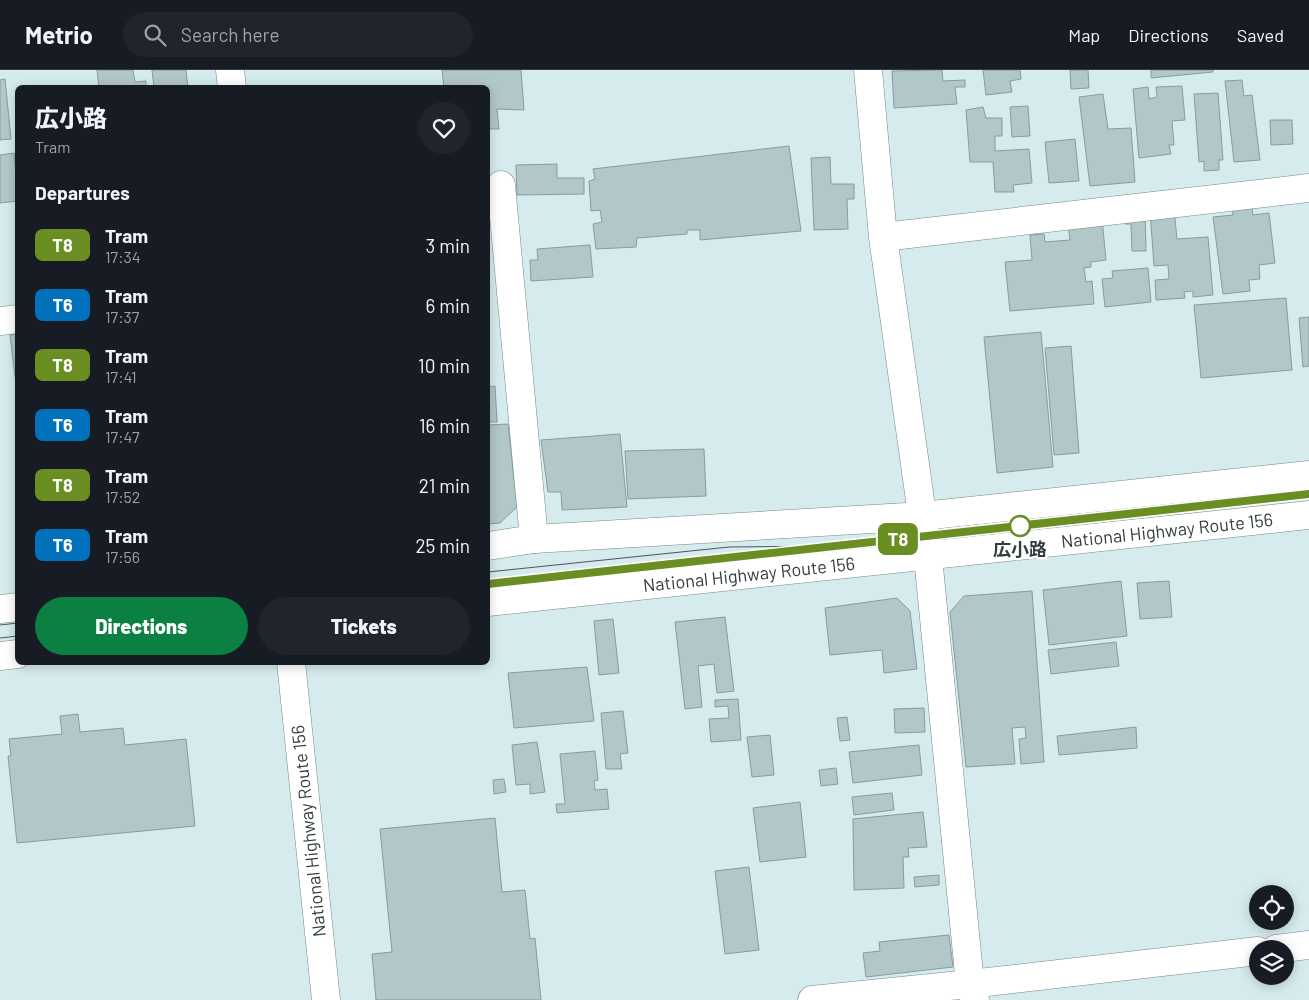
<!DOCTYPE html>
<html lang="en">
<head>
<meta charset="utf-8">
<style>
	body { margin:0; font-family:Barlow,"Noto Sans JP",sans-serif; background:#20242c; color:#f1f3f6; height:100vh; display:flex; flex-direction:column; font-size:19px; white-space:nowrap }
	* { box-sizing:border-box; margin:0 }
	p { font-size:16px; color:#9ea1a6 }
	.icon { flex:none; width:28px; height:28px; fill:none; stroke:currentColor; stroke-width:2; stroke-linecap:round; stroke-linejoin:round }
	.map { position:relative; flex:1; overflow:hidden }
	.sheet { position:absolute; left:15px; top:15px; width:475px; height:580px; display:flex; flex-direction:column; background:#171b24; border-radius:8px; box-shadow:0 2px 12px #0003 }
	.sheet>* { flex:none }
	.badge { padding:0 10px; border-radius:8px; font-size:18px; line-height:32px }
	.fabs { position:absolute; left:1249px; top:815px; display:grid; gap:10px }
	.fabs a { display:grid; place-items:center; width:45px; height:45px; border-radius:50%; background:#171b24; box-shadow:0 2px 12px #0003; font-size:25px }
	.map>.badge { position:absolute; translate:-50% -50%; box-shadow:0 0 0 2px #fff }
	h2 { padding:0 20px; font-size:19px; line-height:45px }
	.round { display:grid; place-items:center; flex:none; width:52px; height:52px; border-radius:26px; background:#20242c }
	.overview { display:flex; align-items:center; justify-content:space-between; height:85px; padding:0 20px }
	h1 { font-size:24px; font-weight:800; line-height:38px }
	.button { display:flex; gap:10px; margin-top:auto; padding:10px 20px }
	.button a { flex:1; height:58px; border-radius:30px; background:#0b8043; color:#fff; font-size:20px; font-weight:800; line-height:58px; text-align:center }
	.button a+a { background:#20242c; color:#f1f3f6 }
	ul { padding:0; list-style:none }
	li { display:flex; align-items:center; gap:15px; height:60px; padding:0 20px }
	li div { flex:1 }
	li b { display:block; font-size:19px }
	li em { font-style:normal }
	li .badge { min-width:55px; font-weight:700; text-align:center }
	header { display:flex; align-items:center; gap:30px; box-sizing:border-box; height:70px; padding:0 25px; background:#171b24; border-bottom:1px solid #363941 }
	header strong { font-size:24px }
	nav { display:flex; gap:28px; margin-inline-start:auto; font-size:18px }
	.search { width:350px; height:45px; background:#20242c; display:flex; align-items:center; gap:12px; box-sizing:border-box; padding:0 18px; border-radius:28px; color:#9ea1a6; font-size:19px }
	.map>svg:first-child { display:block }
</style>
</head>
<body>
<header>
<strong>Metrio</strong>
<div class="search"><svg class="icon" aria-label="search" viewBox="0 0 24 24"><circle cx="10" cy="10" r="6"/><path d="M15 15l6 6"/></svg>Search here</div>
<nav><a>Map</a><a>Directions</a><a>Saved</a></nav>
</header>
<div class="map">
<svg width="1309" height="930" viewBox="0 0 1309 930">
	<rect width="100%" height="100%" fill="#d5ebed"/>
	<path fill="#b2c7c8" stroke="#879c9d" d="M97,0H133L135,12L146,11V18H99Z
		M152,0H186L188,18H154Z
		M442,0H521L524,40L497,39L499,59H488V18H444Z
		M942,0L943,11L965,10V17H955L957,34L894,38L892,1Z
		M983,0H1020L1021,9L1010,11L1012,22L986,25Z
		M1070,0H1088L1089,18L1071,19Z
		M1151,0H1213V2L1151,8Z
		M5,9L11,69L0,70V10Z
		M1242,10L1244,26L1252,25L1260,90L1234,92L1225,11Z
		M1182,16L1185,50L1172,51L1174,75H1169L1171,84L1139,88L1133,19L1148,17L1149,29L1157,27L1156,17Z
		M1218,23L1223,90H1219V100L1204,101V91L1199,92L1194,24Z
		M1103,24L1108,59L1131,58L1135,112L1090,116L1079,27Z
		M1028,36L1030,66L1012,67L1010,37Z
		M983,37L986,48H1002V66H995V81L1029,79L1032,113L1013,115L1014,122H995L993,92H970L966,40Z
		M1270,50H1292L1293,74L1271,75Z
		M1075,69L1079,111L1049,113L1045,72Z
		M789,76L801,161L700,170V160H687V164L637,168L636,177L596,179L593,154L602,152L600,140L591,141L589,111L595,109L593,99Z
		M14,83L18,131L0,133V85Z
		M830,87L831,114H854V129H847L848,159L814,160L811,88Z
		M557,94V108H584V124L517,125L516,95Z
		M1251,130L1253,145L1269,143L1275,193L1259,195L1260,209L1249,210L1250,221L1223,224L1213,147L1233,145L1232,133Z
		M1174,139L1177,169L1208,167L1213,225L1193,227V221L1184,222L1185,228L1156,230L1155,210L1169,209L1168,195L1154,196L1150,141Z
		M1145,140L1146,181H1132L1131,154H1125L1123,143Z
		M1102,148L1106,190L1091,192V197L1084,198L1086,212L1092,211L1094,234L1010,241L1005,192L1032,190L1030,165L1044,164L1045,172L1070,170L1068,155Z
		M590,175L593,207L531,211L530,190H538L537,179Z
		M1148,198L1151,232L1105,237L1102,209L1113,208L1112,201Z
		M1286,228L1292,300L1201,308L1194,235Z
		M1309,247V296L1303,297L1299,248Z
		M1041,262L1053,397L997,403L984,267Z
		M18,264V331L10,265Z
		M1071,276L1079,383L1054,385L1045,278Z
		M495,316L497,352H488V317Z
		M508,354L517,437L500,453L488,454V355Z
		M620,364L627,437L562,440L561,422H548L541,370Z
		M704,379L706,426L628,429L625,381Z
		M1121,511L1127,566L1049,575L1043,520Z
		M1169,511L1172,547L1140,549L1137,513Z
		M1032,521L1044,692L1021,694L1019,669L1026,668L1025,657L1012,658L1015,694L966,697L950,542L964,526Z
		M897,528L910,541L917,599L884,603L882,580L830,585L825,538Z
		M725,547L734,621L717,623L714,594L698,596L702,637L685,639L675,552Z
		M613,549L619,603L599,605L594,551Z
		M1116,572L1119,596L1051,604L1048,580Z
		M587,597L594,651L514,658L508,603Z
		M738,629L741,670L711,672L709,649L729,648L728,636L715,637V630Z
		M924,638L925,662L895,663L894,639Z
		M623,641L628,683L620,684L622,699H606L601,643Z
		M78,644L80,662L123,658L125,675L186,669L195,756L17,773L8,686H11L9,669L62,664L60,646Z
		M847,647L850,670L840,671L837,648Z
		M1136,657L1137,678L1059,685L1057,666Z
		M770,665L774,705L752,707L747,667Z
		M537,672L545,722L530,724V714L516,715L512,675Z
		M919,675L922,705L853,713L849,682Z
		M595,681L598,710L594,711L595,720L607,719L609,739L557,743L556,734H565L560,684Z
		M836,698L838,714L821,716L819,700Z
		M504,709L506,722L494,724L493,710Z
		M892,723L894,740L854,745L852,727Z
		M800,732L806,787L760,792L753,738Z
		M923,742L927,777L908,778L909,787H903L904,818L854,820L853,749Z
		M495,748L502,822L525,820L530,869L535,868L541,930H376L372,884L392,882L380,759Z
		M749,797L759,880L725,884L715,801Z
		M939,805V815L915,817L914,807Z
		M949,865L953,897L866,907L863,883L880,881L879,872Z"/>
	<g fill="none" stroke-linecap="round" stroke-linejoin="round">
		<defs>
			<path id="street" d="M868,0L883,167L928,487L970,914L975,930
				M501,115L534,469
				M883,167L1309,118
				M0,251L18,249
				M1276,879L1309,875
				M812,930L970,914L1258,881"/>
			<path id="primary" d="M230,0L232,18
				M0,539L18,537
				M0,586L18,584"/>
			<path id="highway" d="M488,476L534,469L923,446L1309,405
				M488,532L1309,445
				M291,592L326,930"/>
		</defs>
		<use href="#street" stroke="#75898b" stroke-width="29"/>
		<use href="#primary" stroke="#75898b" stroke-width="29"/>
		<use href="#highway" stroke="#75898b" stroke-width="29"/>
		<use href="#street" stroke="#fff" stroke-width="28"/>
		<use href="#primary" stroke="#fff" stroke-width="28"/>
		<use href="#highway" stroke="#fff" stroke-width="28"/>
		<path stroke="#4d5759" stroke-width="1" d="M488,502L729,477L833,476L1309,424
			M488,514L773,483
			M0,555L18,553
			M0,568L18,566"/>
	</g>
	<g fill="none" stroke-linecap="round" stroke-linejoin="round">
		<defs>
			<path id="line" d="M488,514L1309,424"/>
		</defs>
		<use href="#line" stroke="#fff" stroke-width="11"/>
		<use href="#line" stroke="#6b8e23" stroke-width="8"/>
	</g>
	<circle fill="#fff" stroke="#6b8e23" stroke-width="2.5" cx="1020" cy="456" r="10"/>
	<g text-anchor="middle" stroke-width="4.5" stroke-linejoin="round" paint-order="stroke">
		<g font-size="18" fill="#343d3e" stroke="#fff">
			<text transform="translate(1167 461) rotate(-6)" y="6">National Highway Route 156</text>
			<text transform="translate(749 505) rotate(-6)" y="6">National Highway Route 156</text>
			<text transform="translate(309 761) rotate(-96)" y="6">National Highway Route 156</text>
		</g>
		<g font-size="18" font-weight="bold" fill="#343d3e" stroke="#fff">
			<text x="1020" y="486">広小路</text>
		</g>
	</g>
</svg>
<div class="fabs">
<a><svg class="icon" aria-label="locate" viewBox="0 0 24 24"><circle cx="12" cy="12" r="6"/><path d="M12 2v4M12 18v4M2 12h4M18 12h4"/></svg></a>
<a><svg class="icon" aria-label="layers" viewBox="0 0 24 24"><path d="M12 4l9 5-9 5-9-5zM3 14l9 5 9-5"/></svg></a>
</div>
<b class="badge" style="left:898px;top:469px;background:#6b8e23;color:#fff">T8</b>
<section class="sheet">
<div class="overview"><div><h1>広小路</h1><p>Tram</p></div><a class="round"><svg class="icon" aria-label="heart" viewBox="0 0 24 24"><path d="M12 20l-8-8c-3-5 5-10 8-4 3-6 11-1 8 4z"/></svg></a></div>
<h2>Departures</h2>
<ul>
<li><span class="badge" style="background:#6b8e23;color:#fff">T8</span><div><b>Tram</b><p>17:34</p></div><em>3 min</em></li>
<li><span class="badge" style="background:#0072bc;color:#fff">T6</span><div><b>Tram</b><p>17:37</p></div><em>6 min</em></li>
<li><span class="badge" style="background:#6b8e23;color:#fff">T8</span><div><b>Tram</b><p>17:41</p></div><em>10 min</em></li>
<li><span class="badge" style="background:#0072bc;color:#fff">T6</span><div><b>Tram</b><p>17:47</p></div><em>16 min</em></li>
<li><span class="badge" style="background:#6b8e23;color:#fff">T8</span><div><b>Tram</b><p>17:52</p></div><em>21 min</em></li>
<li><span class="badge" style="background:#0072bc;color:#fff">T6</span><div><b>Tram</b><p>17:56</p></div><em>25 min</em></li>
</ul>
<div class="button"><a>Directions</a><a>Tickets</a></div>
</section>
</div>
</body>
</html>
